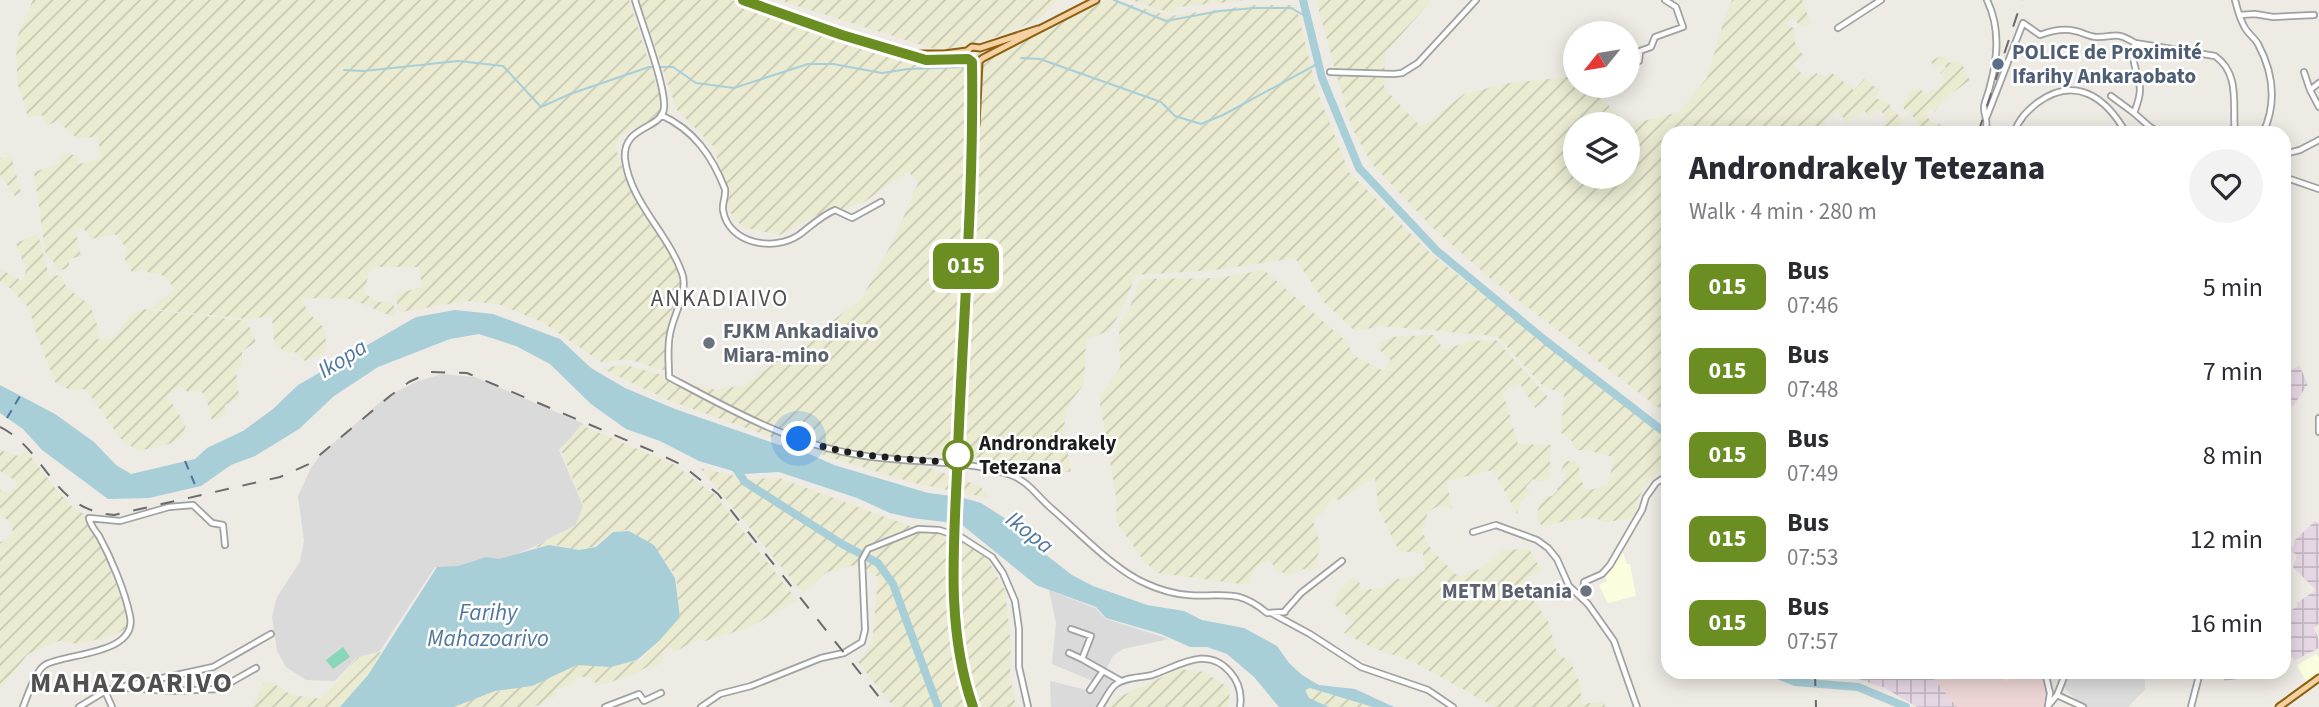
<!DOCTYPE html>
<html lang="en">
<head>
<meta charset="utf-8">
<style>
	body { margin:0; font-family:"Source Sans 3",sans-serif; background:#f2f2f3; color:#2b2b33; height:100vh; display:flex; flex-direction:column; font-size:26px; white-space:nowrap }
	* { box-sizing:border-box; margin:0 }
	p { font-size:23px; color:#7c7c81 }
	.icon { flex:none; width:38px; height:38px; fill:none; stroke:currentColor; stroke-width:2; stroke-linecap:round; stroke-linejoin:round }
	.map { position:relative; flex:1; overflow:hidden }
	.side { position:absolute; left:1661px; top:126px; width:630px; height:553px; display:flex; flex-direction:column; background:#fff; border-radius:21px; box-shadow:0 4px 18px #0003 }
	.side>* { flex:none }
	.badge { padding:0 14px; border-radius:10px; font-size:24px; line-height:46px }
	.needle { width:46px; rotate:240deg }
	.buttons { position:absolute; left:1563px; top:21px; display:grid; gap:14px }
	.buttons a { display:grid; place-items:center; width:77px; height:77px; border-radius:50%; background:#fff; box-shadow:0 4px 18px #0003; font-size:35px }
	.you { position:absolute; width:35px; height:35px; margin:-18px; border:5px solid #fff; border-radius:50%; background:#1a73e8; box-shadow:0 0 0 10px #1a73e833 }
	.map>.badge { position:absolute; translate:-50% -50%; box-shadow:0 0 0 4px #fff }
	.round { display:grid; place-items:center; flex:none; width:74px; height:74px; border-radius:37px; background:#f2f2f3 }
	.head { display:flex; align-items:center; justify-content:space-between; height:119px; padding:0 28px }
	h1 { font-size:33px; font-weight:800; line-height:52px }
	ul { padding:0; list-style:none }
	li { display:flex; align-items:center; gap:21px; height:84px; padding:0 28px }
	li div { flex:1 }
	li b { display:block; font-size:26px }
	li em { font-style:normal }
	li .badge { min-width:77px; font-weight:700; text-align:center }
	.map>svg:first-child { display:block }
</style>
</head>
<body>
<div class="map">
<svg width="2319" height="707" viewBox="0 0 2319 707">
	<defs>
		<pattern id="industrial-grid" width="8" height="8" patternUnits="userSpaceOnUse" patternTransform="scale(1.75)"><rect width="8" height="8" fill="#e6d7e4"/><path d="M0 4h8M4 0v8" fill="none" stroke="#c5b8c3"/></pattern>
		<pattern id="farmland-furrows" width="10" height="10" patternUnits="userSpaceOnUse" patternTransform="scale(1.75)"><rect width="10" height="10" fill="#eaebd1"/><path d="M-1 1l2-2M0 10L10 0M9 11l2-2" fill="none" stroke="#c8c9b3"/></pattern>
	</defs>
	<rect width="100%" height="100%" fill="#eeeae4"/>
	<path fill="#dbdada" d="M442,374L475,377L584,424L559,450L583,506L576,525L529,549L499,561L476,560L459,567H435L379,652L357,657L335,681L306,680L286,667L277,651L272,617L277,597L300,562L304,541L298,496L311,468L321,454L386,397L418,381Z
		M1049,590L1095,608L1106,619L1169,639L1123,649L1113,656L1105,671L1095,682L1052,664L1056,623Z
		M1102,672L1115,681L1097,707H1051L1050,681L1091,691Z"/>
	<path fill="#edd5d5" d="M1928,672H1999L2006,681L2016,672H2042L2048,699L2045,707H1957Z"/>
	<path fill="url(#industrial-grid)" d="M2299,365L2308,384L2293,406L2284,414V375Z
		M2315,521L2319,525V623L2314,628L2319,640V648L2295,660L2289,654L2284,657V605L2291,610L2297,607V603L2316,590L2293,567L2297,555L2288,549L2294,546V541Z
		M1820,672H1928L1957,707H1917L1885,688L1844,674Z
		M2221,672H2258L2250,677L2225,681Z"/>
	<path fill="#fcfcdf" d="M1621,546L1627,564H1630L1636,596L1608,603L1599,585L1607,581L1604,575Z
		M2316,654L2319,657V672L2307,683L2297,665Z"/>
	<path fill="url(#farmland-furrows)" d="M33,0H629L662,103L661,111L657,117L621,135L616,143L617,153L634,199L657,229L682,277V287L672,311L668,369L662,370L628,359L601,362L542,322L498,304L467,301L400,312L397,306L396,294L422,287L419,267H374L369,272L364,293L378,302L392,301L396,312L393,317L352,299L302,298L307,311L323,327L327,345L323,353L305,361L295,352L285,353L274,340L272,316L248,319L151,309L175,289L166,278L159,273L151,274L145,270L132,272L124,257L128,250L115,234L91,239L84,229L75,228L81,256L69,259V268L57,271L53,260L46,257L34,172L59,164L61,154L76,155L79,164L101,158L98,137L77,138L57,121L48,125L42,115L28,117L18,85L16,58L18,35Z
		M639,0H730L939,66L1008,45L1108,0H1116L1170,16L1254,5H1296L1316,88L1349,172L1432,255L1668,438V461L1646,484L1637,501L1636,518L1606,522L1591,517L1555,523L1548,526L1547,530L1537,521L1538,509L1545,497L1552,496L1558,490L1556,488L1558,485L1561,486L1567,473L1561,471L1565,461H1575L1579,466L1580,479L1587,491L1608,485L1614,457L1587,450H1577L1571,440L1561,433L1564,394L1543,386L1497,336L1381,326L1355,331L1325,303L1295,258L1215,270L1136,275L1122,309L1109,331L1086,339L1084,384L1069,404L1065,417L1064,431L1071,472L1036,469L964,455H888L829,445L872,460L922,465L980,486L989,498L914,483L826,456L786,438L771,437L668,400L601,368L626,365L666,376L723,402L694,386L718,390L744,385L861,300L896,235L918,183L908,171L863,203L815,216L780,235L742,227L728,209L715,148L677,110Z
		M779,0H1058L1044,15L1011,32L944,52Z
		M1131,0H1246L1179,7L1171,13Z
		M1316,0H1432L1385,53L1384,88L1421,127L1464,94L1509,83L1567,77L1575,81V86H1583L1597,94L1627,124H1575V177H1628V125L1679,112L1707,78L1724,20L1732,0H1802L1811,24L1800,27L1794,17L1786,24L1795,29V43L1803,55L1793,65L1805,77L1813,76L1816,73L1825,77L1832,73L1854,90L1864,79L1880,90L1875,98L1889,103L1890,107L1904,121L1894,131L1895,133H1877L1876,131L1889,120L1878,108L1870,116L1863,110L1847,123L1838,111L1824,121L1828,131L1822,133H1668V415L1491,279L1433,228L1372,164L1351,126Z
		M1942,56L1950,63L1956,61L1962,64L1970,80L1944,99L1935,112L1930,107L1926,114L1930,121L1941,125L1937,133H1914L1919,125L1909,111L1904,110L1903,100L1910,98L1906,93L1919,88L1926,95L1933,89L1936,91L1945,81L1940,73L1946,68L1944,64L1935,67L1930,61Z
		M11,156L21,192L15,196L0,174V158Z
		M38,234L49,276L61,275L67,288L90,305L98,327V340L113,339L130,315L143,309L247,321L256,342L242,351V366L236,372L239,398L225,405L227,414L212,420L205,394L200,391L188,392L180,386L167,396L186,425L183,435L172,443L138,451L120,438L86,389L70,390L55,382L35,330L29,308L10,288L0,282V269L22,281L26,271L16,243Z
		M1264,270L1348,343L1352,355L1384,371L1391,360L1375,346L1391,337L1433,335L1444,350L1470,341L1496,340L1548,397L1535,408L1519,382L1503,393L1518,444L1551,445L1549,478L1541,482L1533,479L1526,487L1530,493L1519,504L1517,514L1493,470L1446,481L1452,508L1438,506L1428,512L1422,531L1432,551L1459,577L1480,569L1503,550L1529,549L1541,570L1528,578L1530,596L1548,621L1557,653L1570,662L1577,675L1580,684L1582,704L1604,702L1605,707H1495L1412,661L1373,648L1344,633L1354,622L1334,604L1338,593L1350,578L1359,582L1362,590L1382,588L1397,579L1410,578L1425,570L1423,553L1399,551L1379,511L1375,477L1340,500L1332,498L1323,512L1313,520L1321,548L1315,561L1319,565L1311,571L1304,569L1289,575L1277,570L1269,560L1254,569L1249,585L1158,573L1144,561L1117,523L1116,496L1099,398L1120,368L1119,325L1129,310L1140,279L1219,278Z
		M581,425L675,465L715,495L797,600L750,627L705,641L701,638L674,652L670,647L662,652L664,659L659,665L645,668L632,675L604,684L593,682L592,678L576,676L574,683L556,690V696L543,701V704L532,707H451L491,693L530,685L577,665L640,661L680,616L676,576L652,544L625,530L614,533L593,547L577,550L555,545L532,548L575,526L584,506L561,450Z
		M25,449L55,488L70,505L85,515L97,533L128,617L125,629L114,635L78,644L59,641L28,654L0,689V542L6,540L13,532L11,523L0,514V490L11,494L18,482L0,471V450L21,457Z
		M700,468L748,479L779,478L918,529L960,537L987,559L1005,590L1011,645L1010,676L1016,707H894L858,662L872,646L878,577L859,564L827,572L803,593Z
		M381,652L368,677L340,707H253L263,683L271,682L292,695L322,699L358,657Z
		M1179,669L1203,672L1230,688L1228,707H1109L1117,698Z
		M1310,688L1355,701L1373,707H1329L1309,698L1305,690Z"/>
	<path fill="#88d7b7" d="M343,647L350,657L333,669L326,660Z"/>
	<path fill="#ddd" d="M2070,672H2145V689L2128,707H2083L2061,684Z"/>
	<path fill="#a8ced8" d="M455,310L493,314L560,339L591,368L625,388L675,409L779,445L787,444L834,465L928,493L960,497L981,503L1017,526L1041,551L1072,575L1093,586L1147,605L1184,611L1202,620L1244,628L1277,646L1289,663L1302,675L1319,685L1355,689L1394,707H1373L1310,688L1305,690L1309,698L1329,707H1279L1254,677L1227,654L1207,647H1190L1161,634L1106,618L1096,607L1036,585L961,524L912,518L890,513L857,498L779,472L743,474L699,461L660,441L626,429L591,404L550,364L516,346L479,334L450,339L378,367L334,396L299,429L255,456L231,465L201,486L149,498L108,499L42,450L23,429L0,413V385L55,414L94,442L116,465L131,474L195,459L207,448L243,431L273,409L298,385L416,317Z
		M629,531L654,545L675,578L680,617L660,640L637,660L611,667L577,665L532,686L495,691L454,707H340L368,675L437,567L458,566L486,557L499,559L549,545L579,550L596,547L613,532Z"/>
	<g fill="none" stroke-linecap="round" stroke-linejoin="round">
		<path stroke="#a8ced8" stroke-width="2" d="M1114,0L1166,21L1220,11L1255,8H1291L1307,17
			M1021,58L1040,59L1161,102L1175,116L1201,124L1223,115L1319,63
			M344,70L364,71L458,61L503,66L541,107L570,94L649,67H673L696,83L734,88L808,64H833L882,73L908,69L964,67"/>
		<path stroke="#a8ced8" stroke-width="8" d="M1303,0L1322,78L1359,168L1437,251L1546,341L1668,435
			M732,463L745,482L842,544L878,563L893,584L938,707
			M1770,672L1795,682L1858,687L1906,707"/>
		<path stroke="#4f779e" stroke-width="2" stroke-dasharray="9 7" stroke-linecap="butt" d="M7,418L20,396
			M185,461L196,487"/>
		<defs>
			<path id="minor" d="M635,0C642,24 666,87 664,108C662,130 622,125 625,159C630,202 668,233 682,273C689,291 673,315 670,334C667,348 669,363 669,377C729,409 791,444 859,455C910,464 961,458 1011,475C1028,481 1038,497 1052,509C1078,531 1115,571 1147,584C1158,589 1175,594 1188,595C1223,598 1236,587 1267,613L1285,612
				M2235,0C2237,8 2240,19 2244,26C2247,33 2254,37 2258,44C2273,72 2277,103 2263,133
				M2240,15L2255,14L2273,17L2314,15
				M1838,28L1881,0
				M1628,64L1639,61L1640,51L1651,47L1655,37L1683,27L1676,7L1665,0
				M1330,72L1394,74L1402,73L1418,63L1476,0
				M2304,72L2310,90L2319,107
				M2310,90L2319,83
				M2111,96L2134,113C2137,105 2140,98 2140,89C2139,73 2129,60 2135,43L2215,56C2241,74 2232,106 2235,133
				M2134,113L2150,127L2160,133
				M661,115C694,130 712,156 725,189C726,197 722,203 723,210C728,244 774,252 799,235C811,226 821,216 835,210L852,218L881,202
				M1987,116L2023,23L2040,35C2051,31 2063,28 2075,31C2082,32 2089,37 2097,37C2117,37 2115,31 2135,43
				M1985,133C1989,118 1984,118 1984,107C1985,100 1989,92 1990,86C1998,58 2000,27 1987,0
				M2014,133C2019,119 2026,112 2037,103C2075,75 2106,97 2126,133
				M2284,154L2300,150L2319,140
				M2284,177L2319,189
				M2319,418V432
				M1473,532L1496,525L1537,540L1548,548L1557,559L1569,586L1588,604L1614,641L1637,707
				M1579,594L1583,591L1584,582L1602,574L1610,565L1642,510L1646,497L1656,483L1668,475
				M1285,611L1301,593L1342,561
				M1273,614L1310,634L1361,667L1428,690L1453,707
				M1071,629L1091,636L1082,659L1121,681
				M1069,653L1082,659
				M2045,672L2050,693L2048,706
				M127,688L171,691L219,689L256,668
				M1090,690L1103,671
				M105,691L112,707
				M2057,695L2083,707
				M2048,706L2057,695L2066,672
				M23,707C27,697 36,670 45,665C65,653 138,655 130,616C125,591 111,558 99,536C95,530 90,525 89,518L120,521L169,507L193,505L212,523L223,525L225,545
				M79,707L107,690L213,667L271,634
				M605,707L639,694L644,701L661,693
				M701,707L720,694L751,686L821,658L844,653L862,642L865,630L862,560L868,549L918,529L939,530L961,537L992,557L1003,573L1015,601L1019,629V667L1028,707
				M1100,707C1105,700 1109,690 1115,685C1125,677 1140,678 1152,675C1179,666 1207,645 1230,672C1239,682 1242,694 1240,707
				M2191,707L2200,672"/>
			<path id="major" d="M742,0L842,35L907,54H944L967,51L972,47L980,48L1038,29
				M967,51L969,60L978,62L983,58L1096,0
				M918,56L938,61L968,59
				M972,62C972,191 963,320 958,449C955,536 944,623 973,707
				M972,133L976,125L979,62
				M2279,707L2319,678"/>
		</defs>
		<use href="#minor" stroke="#a1a1a1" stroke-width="8"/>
		<use href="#major" stroke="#8b5f0c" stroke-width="9"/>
		<use href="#minor" stroke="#fff" stroke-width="4.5"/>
		<use href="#major" stroke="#f4d0a3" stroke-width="5"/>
		<path stroke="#6b6b6b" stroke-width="2" stroke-dasharray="14 14" stroke-linecap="butt" d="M1978,133L2022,0
			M0,427C48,451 51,510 114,515L280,477L309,464L390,396L409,382L431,372L467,373L657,453L682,465L718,494L887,707
			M1815,672L1816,707"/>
	</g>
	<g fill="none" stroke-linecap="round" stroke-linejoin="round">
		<defs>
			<path id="line" d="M743,0L842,35L926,60L968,59L972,62C974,191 963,321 958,449C955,536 944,623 973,707"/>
		</defs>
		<use href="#line" stroke="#fff" stroke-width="16"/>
		<use href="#line" stroke="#6b8e23" stroke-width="10"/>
		<path stroke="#1d1d1d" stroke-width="7" stroke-dasharray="0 12.6" d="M799,439C851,458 903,458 957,463L958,450V455"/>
	</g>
	<circle fill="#5c6f8a" stroke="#fff" stroke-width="2.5" cx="1998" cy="64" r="7"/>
	<g fill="#6b7280" stroke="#fff" stroke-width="2.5">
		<circle cx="709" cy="343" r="7"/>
		<circle cx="1586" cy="591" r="7"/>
	</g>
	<circle fill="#fff" stroke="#6b8e23" stroke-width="3.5" cx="958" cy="455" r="14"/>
	<g text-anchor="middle" stroke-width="5" stroke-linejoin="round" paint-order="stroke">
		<g font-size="21" font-weight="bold" fill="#4e5e75" stroke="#fff" text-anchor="start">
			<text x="2012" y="59">POLICE de Proximité<tspan x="2012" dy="24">Ifarihy Ankaraobato</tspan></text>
		</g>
		<g font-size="21" font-weight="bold" fill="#5b616d" stroke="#fff" text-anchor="start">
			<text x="723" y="338">FJKM Ankadiaivo<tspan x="723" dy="24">Miara-mino</tspan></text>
			<text x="1572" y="598" text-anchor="end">METM Betania</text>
		</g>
		<g font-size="21" font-weight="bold" fill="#1d1d1d" stroke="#fff" text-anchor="start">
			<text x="979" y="450">Androndrakely<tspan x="979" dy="24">Tetezana</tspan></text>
		</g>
		<g font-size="23" letter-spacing="2" fill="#505050" stroke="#fff">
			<text x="720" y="306">ANKADIAIVO</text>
		</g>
		<g font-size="23" font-style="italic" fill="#4f779e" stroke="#fff">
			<text transform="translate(342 358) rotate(-32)" y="8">Ikopa</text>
			<text transform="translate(1030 532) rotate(38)" y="8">Ikopa</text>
			<text x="488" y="620">Farihy<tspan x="488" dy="26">Mahazoarivo</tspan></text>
		</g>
		<g font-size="28" font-weight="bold" letter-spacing="2" fill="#505050" stroke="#fff">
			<text x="132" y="692">MAHAZOARIVO</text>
		</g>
	</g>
</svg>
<div class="buttons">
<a><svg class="needle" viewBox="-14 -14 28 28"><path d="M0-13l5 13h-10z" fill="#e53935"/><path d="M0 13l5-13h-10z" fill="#7c7c81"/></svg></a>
<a><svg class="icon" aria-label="layers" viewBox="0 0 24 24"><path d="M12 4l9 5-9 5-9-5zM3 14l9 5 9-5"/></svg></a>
</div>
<div class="you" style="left:799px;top:439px"></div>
<b class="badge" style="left:966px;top:266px;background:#6b8e23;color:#fff">015</b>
<section class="side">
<div class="head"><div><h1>Androndrakely Tetezana</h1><p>Walk · 4 min · 280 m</p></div><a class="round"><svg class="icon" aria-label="heart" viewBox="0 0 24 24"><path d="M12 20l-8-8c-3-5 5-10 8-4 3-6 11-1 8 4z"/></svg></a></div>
<ul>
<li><span class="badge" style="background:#6b8e23;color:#fff">015</span><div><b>Bus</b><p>07:46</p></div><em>5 min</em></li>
<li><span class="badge" style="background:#6b8e23;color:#fff">015</span><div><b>Bus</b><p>07:48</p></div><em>7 min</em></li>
<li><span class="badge" style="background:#6b8e23;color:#fff">015</span><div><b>Bus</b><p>07:49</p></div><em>8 min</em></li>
<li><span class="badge" style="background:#6b8e23;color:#fff">015</span><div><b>Bus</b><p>07:53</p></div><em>12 min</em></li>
<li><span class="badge" style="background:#6b8e23;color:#fff">015</span><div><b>Bus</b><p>07:57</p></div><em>16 min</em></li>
</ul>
</section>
</div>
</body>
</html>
